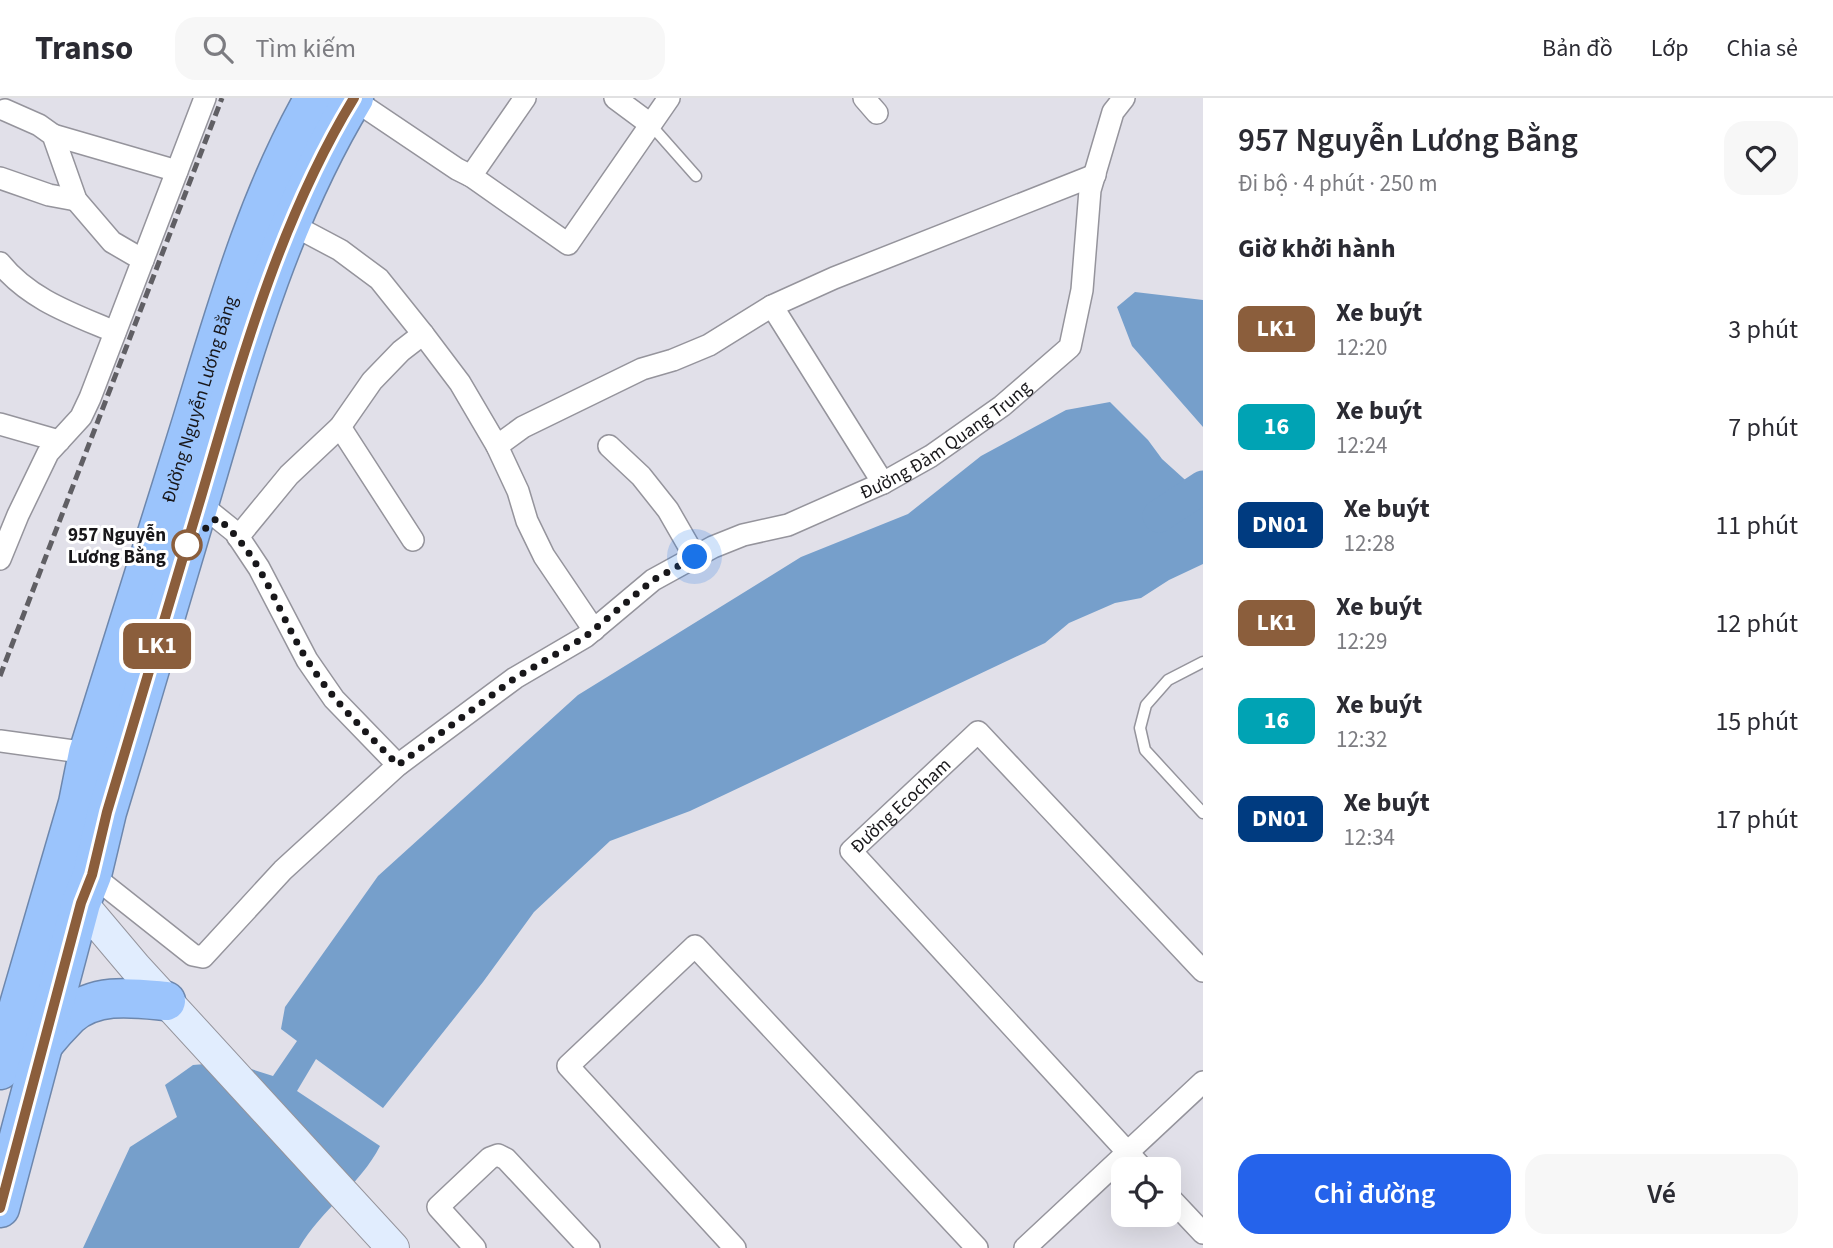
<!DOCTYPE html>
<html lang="vi">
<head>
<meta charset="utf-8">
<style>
	body { margin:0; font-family:"Source Sans 3",sans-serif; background:#f7f7f7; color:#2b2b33; height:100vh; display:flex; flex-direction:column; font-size:26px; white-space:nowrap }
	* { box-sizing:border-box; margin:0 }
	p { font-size:23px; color:#7c7c81 }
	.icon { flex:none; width:38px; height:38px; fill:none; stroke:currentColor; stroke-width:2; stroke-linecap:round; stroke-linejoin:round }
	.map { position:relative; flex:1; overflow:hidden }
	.side { display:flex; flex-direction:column; background:#fff; width:630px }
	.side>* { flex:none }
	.badge { padding:0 14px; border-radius:10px; font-size:24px; line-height:46px }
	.fabs { position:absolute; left:1111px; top:1059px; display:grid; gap:14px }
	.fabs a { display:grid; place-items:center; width:70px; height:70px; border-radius:14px; background:#fff; box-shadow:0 7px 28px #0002; font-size:35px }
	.you { position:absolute; width:35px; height:35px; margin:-18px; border:5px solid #fff; border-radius:50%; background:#1a73e8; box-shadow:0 0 0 10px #1a73e833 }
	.map>.badge { position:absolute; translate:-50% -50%; box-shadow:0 0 0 4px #fff }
	h2 { padding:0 35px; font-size:26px; line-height:63px }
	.round { display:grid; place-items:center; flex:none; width:74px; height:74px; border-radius:21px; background:#f7f7f7 }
	.overview { display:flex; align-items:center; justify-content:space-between; height:119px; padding:0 35px }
	h1 { font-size:33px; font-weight:600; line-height:52px }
	.primary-button { display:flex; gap:14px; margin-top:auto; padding:14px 35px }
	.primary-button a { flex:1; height:80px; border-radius:21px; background:#2563eb; color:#fff; font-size:28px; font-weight:600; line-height:80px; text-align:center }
	.primary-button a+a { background:#f7f7f7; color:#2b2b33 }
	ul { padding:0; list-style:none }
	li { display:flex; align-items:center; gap:21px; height:98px; padding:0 35px }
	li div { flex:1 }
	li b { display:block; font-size:26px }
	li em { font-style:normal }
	li .badge { min-width:77px; font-weight:700; text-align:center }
	header { display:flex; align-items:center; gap:42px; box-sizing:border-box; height:98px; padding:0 35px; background:#fff; border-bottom:2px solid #e1e1e2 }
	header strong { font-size:33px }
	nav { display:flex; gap:38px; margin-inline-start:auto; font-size:24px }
	.search { width:490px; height:63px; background:#f7f7f7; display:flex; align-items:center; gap:18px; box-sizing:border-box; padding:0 24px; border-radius:21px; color:#7c7c81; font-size:26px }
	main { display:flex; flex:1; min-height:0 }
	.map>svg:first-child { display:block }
</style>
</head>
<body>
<header>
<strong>Transo</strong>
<div class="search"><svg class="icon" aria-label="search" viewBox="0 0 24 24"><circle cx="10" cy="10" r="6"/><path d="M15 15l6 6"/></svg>Tìm kiếm</div>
<nav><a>Bản đồ</a><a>Lớp</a><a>Chia sẻ</a></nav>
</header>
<main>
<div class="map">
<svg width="1203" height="1150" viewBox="0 0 1203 1150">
	<rect width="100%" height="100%" fill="#e1e0e9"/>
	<path fill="#769fcb" d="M1135,194L1203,202V329L1132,248L1117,209Z
		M1110,304L1148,342L1162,361L1203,398V466L1169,482L1141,500L1115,505L1069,525L1045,545L690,713L610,743L534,814L483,884L383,1010L316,961L297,993L380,1048C360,1087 321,1112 299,1150H83L130,1049L177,1019L165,987L193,967L229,964L273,978L297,943L281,931L285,909L378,778L578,597L801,459L908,416L981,358L1066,312Z"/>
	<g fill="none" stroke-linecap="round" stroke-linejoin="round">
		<path stroke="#769fcb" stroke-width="33" d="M1159,418L1203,389"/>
		<defs>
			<path id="lane" d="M650,26L696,78
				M1203,564L1168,582L1146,607L1140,630L1145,652L1203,715"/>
			<g id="street">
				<path d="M615,0L650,26"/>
				<path d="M864,0L877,15"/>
				<path d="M353,1L457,71L471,78L568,146L669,0"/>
				<path d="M5,12L39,27L53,37L76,102L112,144L143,162"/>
				<path d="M53,37L177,73"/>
				<path d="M471,78L525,0"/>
				<path d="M0,80L49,97L76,102"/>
				<path d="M291,126L340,152L379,181L423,236L460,285L497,348L518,393L527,423L544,458L594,532"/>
				<path d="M0,165C30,202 73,216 115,234"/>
				<path d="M772,208L883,385"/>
				<path d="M0,326L59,343"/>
				<path d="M340,329L413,442"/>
				<path d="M497,348L523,329L642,271L673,262L709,247L772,208L834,180L1095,77"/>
				<path d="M609,348L641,378L668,412L695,459"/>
				<path d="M199,405L235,434L259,470L307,562L334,601L398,667"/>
				<path d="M238,439L289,377L340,329L372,283L401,253L423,236"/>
				<path d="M0,461L18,417L48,355L81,319L90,300L205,0"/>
				<path d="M0,643L88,655"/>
				<path id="s1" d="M92,777L193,857L203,859L283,772L398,667L515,580L585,539L653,482L713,449L743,437L788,427L883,385L931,358L1002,308L1070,249L1082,192L1090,92L1113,14L1124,0"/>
				<path id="s2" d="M1143,1071L851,753L978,634L1203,873"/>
				<path d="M1169,1099L1203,1135"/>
				<path d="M475,1150L438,1109L490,1060L498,1057L506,1061L589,1150"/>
				<path d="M735,1150L568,968L695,848L977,1150"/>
				<path d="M1025,1150L1203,984"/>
			</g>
			<path id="secondary" d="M62,802L81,805L135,869L393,1150"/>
			<g id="highway">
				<path d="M43,947C51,937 60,927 69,918C96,894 134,900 166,903"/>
				<path id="s3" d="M0,972L78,705L88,655C122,546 157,436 191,326C225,215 256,102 314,0"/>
				<path d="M0,1110L81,805L92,777L107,714C140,606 172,498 204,389C243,256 281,120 354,0"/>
			</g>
		</defs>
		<use href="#lane" stroke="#95949c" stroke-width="13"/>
		<use href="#street" stroke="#95949c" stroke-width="24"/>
		<use href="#secondary" stroke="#95949c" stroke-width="34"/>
		<use href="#highway" stroke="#6d87ad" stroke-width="41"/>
		<use href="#lane" stroke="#fff" stroke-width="10"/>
		<use href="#street" stroke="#fff" stroke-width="21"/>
		<use href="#secondary" stroke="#e1edfe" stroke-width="32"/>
		<use href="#highway" stroke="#9bc4fc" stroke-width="38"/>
		<path stroke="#605f64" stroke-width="5" stroke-dasharray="10 5" stroke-linecap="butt" d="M0,578L222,0"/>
	</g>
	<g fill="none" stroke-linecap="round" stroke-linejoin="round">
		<defs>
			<path id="line" d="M0,1110L81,805L92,777L107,714C138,609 170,504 201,399C241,263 279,123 354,0"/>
		</defs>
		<use href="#line" stroke="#fff" stroke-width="16"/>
		<use href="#line" stroke="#8b5e3c" stroke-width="10"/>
		<path stroke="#18171a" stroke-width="7" stroke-dasharray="0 12.6" d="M187,447L217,420C263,457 278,517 309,565C334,604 366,634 398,667L515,580L585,539L653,482L695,459"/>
	</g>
	<circle fill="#fff" stroke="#8b5e3c" stroke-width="3.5" cx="187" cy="447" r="14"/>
	<g text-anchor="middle" stroke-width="6" stroke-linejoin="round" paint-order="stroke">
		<g font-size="19" fill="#18171a" stroke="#fff">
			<text dy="7" stroke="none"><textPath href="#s3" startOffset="700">Đường Nguyễn Lương Bằng</textPath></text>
			<text dy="7" stroke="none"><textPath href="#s1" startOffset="1055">Đường Đàm Quang Trung</textPath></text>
			<text dy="7" stroke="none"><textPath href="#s2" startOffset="499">Đường Ecocham</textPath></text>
		</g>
		<g font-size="19" font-weight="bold" fill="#18171a" stroke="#fff" text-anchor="end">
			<text x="166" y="443">957 Nguyễn<tspan x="166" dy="22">Lương Bằng</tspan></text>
		</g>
	</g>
</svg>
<div class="fabs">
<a><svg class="icon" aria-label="locate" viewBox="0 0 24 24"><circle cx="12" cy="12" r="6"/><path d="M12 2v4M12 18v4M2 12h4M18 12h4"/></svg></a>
</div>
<div class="you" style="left:695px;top:459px"></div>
<b class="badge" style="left:157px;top:548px;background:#8b5e3c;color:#fff">LK1</b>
</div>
<section class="side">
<div class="overview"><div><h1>957 Nguyễn Lương Bằng</h1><p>Đi bộ · 4 phút · 250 m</p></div><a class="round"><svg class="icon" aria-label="heart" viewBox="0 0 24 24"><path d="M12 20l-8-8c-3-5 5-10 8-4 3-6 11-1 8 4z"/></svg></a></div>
<h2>Giờ khởi hành</h2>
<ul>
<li><span class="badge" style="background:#8b5e3c;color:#fff">LK1</span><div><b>Xe buýt</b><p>12:20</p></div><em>3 phút</em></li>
<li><span class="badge" style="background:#00a3b4;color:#fff">16</span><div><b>Xe buýt</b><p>12:24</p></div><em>7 phút</em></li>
<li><span class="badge" style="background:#003b80;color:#fff">DN01</span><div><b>Xe buýt</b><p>12:28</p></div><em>11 phút</em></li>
<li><span class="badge" style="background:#8b5e3c;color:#fff">LK1</span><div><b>Xe buýt</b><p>12:29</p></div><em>12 phút</em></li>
<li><span class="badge" style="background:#00a3b4;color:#fff">16</span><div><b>Xe buýt</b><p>12:32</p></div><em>15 phút</em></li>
<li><span class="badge" style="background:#003b80;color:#fff">DN01</span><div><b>Xe buýt</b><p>12:34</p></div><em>17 phút</em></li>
</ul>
<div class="primary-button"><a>Chỉ đường</a><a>Vé</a></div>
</section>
</main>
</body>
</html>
